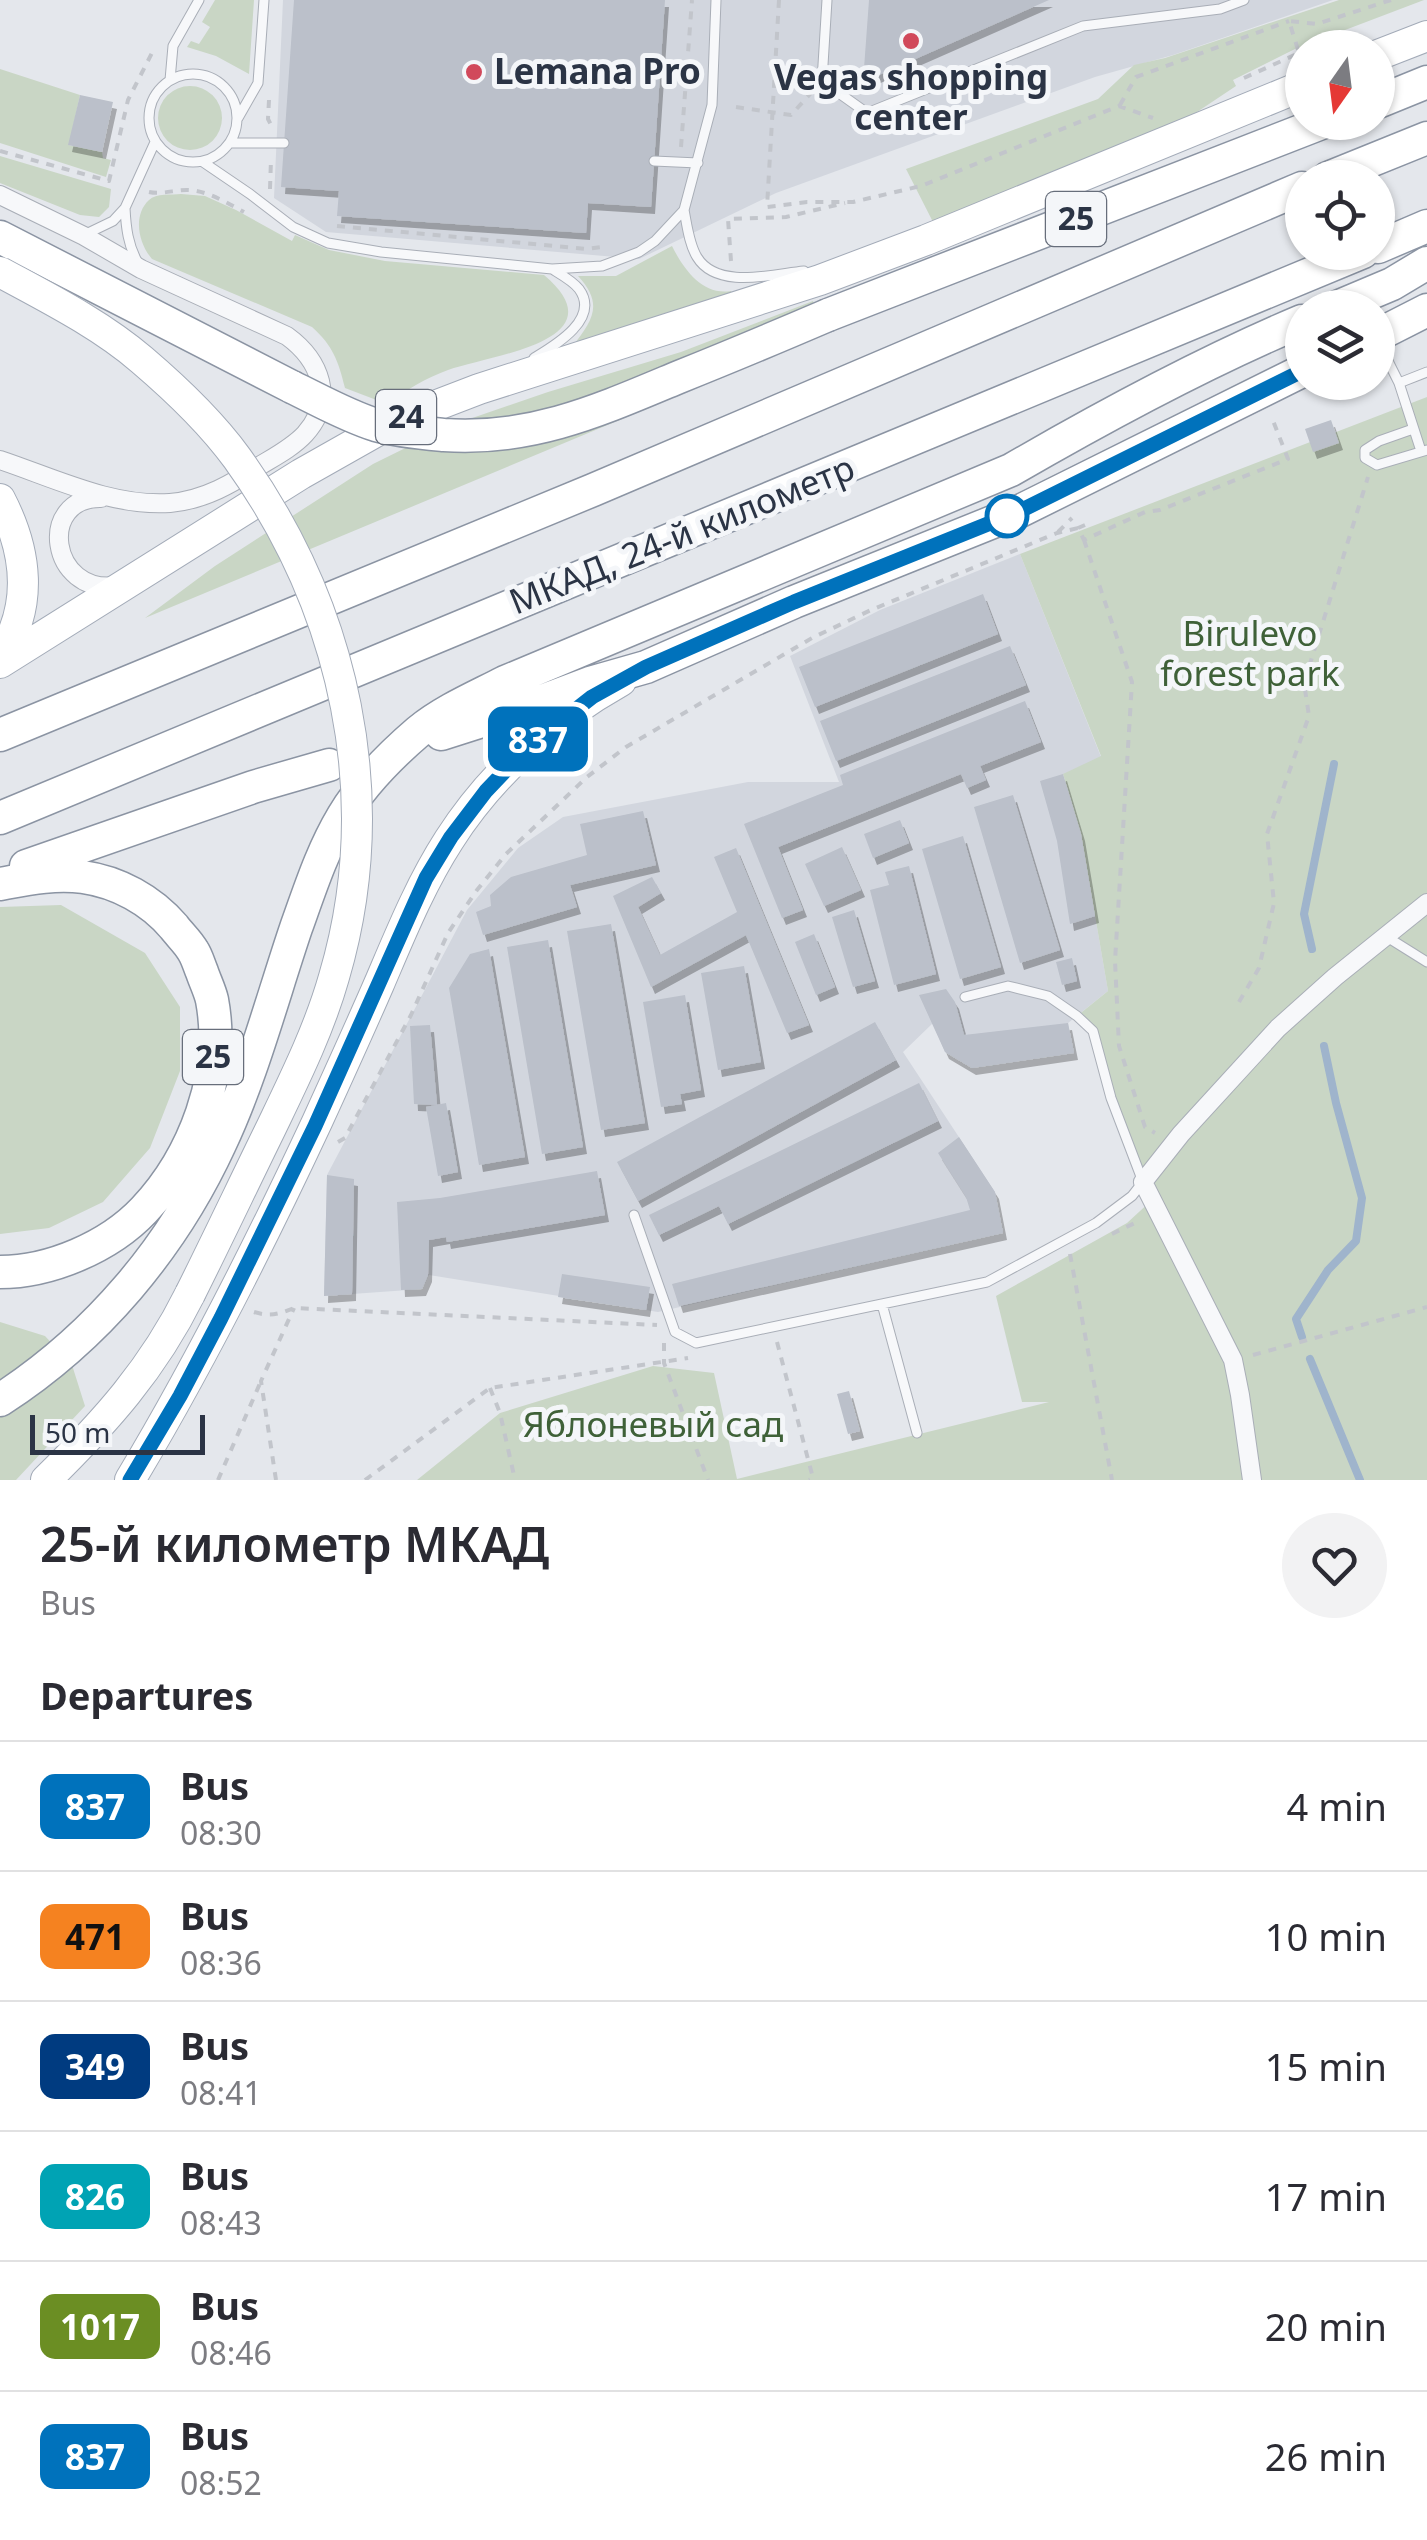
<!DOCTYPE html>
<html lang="en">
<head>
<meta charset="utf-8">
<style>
	body { margin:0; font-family:"Noto Sans",sans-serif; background:#f2f2f3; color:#2b2b33; height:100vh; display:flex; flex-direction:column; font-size:38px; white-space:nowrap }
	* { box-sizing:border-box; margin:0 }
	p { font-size:32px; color:#7c7c81 }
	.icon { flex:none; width:55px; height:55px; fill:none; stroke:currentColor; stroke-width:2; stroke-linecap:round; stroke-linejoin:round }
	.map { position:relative; height:1480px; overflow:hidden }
	.details { display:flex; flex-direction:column; background:#fff; flex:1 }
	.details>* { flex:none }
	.badge { padding:0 20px; border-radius:15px; font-size:35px; line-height:65px }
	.needle { width:65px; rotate:194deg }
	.fabs { position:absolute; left:1285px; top:30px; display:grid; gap:20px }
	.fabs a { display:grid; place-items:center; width:110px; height:110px; border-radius:50%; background:#fff; box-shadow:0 2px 8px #0004; font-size:50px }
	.scale { position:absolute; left:30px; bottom:25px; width:175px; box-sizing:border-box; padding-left:10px; border:5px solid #2b3445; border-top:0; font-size:28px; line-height:35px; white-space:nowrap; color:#2b3445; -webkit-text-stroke:8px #f4f6f9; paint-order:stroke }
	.map>.badge { position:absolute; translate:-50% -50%; box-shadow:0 0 0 5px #fff }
	h2 { padding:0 40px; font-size:38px; line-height:90px }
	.round { display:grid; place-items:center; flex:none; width:105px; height:105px; border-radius:52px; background:#f2f2f3 }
	.overview { display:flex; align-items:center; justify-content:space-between; height:170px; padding:0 40px }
	h1 { font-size:48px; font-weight:600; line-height:75px }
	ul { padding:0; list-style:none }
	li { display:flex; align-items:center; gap:30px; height:130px; padding:0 40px; border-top:2px solid #e1e1e2 }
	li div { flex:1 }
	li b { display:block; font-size:38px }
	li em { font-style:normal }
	li .badge { min-width:110px; font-weight:700; text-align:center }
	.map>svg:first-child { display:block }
</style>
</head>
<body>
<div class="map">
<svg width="1427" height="1480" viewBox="0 0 1427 1480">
	<defs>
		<filter id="shadow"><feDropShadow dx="4" dy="7" stdDeviation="0" flood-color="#0004"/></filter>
	</defs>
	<rect width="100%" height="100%" fill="#e4e7ec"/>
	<path fill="#d2d6de" d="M283,0H1333L1173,55L1095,77L776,193L639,259L326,232L274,198Z
		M1020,554L1101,757L1063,775L1081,834L1108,991L1068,1023L1074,1053L972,1068L945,1052L933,1023L903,1052L995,1192L1003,1233L658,1312L429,1275L422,1289L324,1296L327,1175L467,910L518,848L563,817L748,782H839L790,656L880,610Z"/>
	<path fill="#c9d6c5" d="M215,0H254L249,74L216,56L187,47L191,41L199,44L210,27L202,22Z
		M1339,0H1424L1295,49L1233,80L1236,86L1188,118L933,222L906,169L1098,99L1134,65L1165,58Z
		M0,69L80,95L69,145L102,152L103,158L111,160L106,177L0,143Z
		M158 118a32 32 0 1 1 64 0a32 32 0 1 1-64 0Z
		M0,156L111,189L109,207L99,217L80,215L0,183Z
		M181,194L205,196L236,210L292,241L295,235L329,250L385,261L544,275C622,341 490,355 448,370C426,378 406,390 387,404L345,388C338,360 333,346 312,327L152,259C139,244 132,216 149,200C156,193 172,195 181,194Z
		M672,246C683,268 702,296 731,291L733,295L572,347C593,320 604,304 578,276H616Z
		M813,301L826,334L145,618L215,566L373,464L452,425L548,392L681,352Z
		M1427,397V1480H417L500,1413L653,1366L714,1373L737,1479L1049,1402H1022L996,1296L1127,1223L1152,1200L1143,1182L1093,1031L1077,1016L1108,991L1081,834L1063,774L1101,756L1020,554Z
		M61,905L145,953L180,1007V1071L150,1148L103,1202L49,1228L0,1234V907Z
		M0,1322L45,1336L72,1365L85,1406L16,1480H0Z"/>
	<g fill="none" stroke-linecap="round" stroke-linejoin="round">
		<path stroke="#9fb4cc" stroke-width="8" d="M1312,949L1304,914L1334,764
			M1302,1337L1296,1319L1328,1270L1356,1241L1362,1198L1336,1103L1324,1046
			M1310,1359L1360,1480"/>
	</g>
	<path fill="#bbc0ca" filter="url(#shadow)" d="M294,0H665L651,207L588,203L586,233L337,216L339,191L281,187Z
		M869,0H1049L863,82Z
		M80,95L113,102L102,152L68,145Z
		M1331,420L1339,443L1313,452L1305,429Z
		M983,594L998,634L815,707L799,667Z
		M1010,646L1026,685L836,761L820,721Z
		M1025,701L1041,742L980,766L986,780L967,788L961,774L778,847L803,910L782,918L744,824L843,785L840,775Z
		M1063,774L1081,834L1095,916L1070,924L1057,841L1040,781Z
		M1013,795L1060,950L1020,963L974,807Z
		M643,811L656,865L570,885L577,907L483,935L476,912L491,906L490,895L511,877L587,855L580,824Z
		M900,820L909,843L873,858L864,834Z
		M963,836L1001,967L960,979L922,849Z
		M842,847L861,890L824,906L805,864Z
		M736,848L809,1025L787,1033L746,935L651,987L613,896L652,877L661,893L638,907L660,955L737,912L714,857Z
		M909,866L936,974L894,985L870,890L889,885L885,872Z
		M854,910L875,981L853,987L832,917Z
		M611,924L645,1123L601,1130L567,931Z
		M814,934L835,987L816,995L795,942Z
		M548,940L583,1147L542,1154L507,947Z
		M489,949L525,1157L479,1165L449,988L470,954Z
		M1072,958L1077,981L1062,985L1056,962Z
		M744,966L761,1062L718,1070L701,973Z
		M946,989L955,1002L964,1035L1068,1023L1074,1053L972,1068L945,1052L919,995Z
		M685,995L701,1090L680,1094L682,1104L661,1107L643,1002Z
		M875,1022L896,1060L638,1201L617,1162Z
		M430,1025L437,1105L414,1104L410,1026Z
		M919,1083L938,1121L728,1224L719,1206L659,1235L649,1215Z
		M446,1103L458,1172L438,1176L426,1107Z
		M959,1137L995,1192L1003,1233L679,1306L672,1284L970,1210L966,1197L938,1153Z
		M597,1171L605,1215L447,1242L446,1237L429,1240L428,1275L422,1289L401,1290L397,1202L440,1198Z
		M327,1175L354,1179L352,1294L324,1296Z
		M562,1274L650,1287L646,1310L558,1297Z
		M849,1391L860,1431L848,1434L837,1394Z"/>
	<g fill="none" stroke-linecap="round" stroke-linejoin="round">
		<defs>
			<path id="lane" d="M827,0L822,81L867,113L1083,26L1220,9L1244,0
				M149 118a44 44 0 1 1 88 0a44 44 0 1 1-88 0Z
				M170,80L173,46L199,0
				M238,118L258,83L264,0
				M230,143H284
				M654,161L698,163
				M203,162L250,194L293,227L328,243L381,252L552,269L602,266L639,252L655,241L684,210L712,105L716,0
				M125,208C126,228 128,245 138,263
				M684,210C687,225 689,244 697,257C717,290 773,274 804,271
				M84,235L113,221L125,208L155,142
				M1379,343L1399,383L1427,372
				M534,358C554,346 601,319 579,289C573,281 560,274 552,269
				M1399,383L1421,451
				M1413,429L1379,441L1365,450V458L1377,465L1427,450
				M1387,937L1427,962
				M634,1215L675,1332L696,1343L987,1282L1096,1223L1132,1196L1143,1182L1111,1098L1093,1031L1077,1016L1048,996L1008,986L965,997
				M882,1304L917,1433"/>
			<path id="street" d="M0,195L84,236L141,269L287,336C320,360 336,400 305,434C293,447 276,456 261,465C233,483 205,500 170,503C112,507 54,478 0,460
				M101,498C37,497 49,595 117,586
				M1252,1480L1240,1395L1233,1360L1143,1182L1181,1134L1278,1028L1335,977L1427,903"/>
			<path id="primary" d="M1378,55L1427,36
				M0,499C27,551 34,606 0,657
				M0,663L301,474L393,422L479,389L820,280L926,240L1302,86
				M46,1480C105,1422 153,1369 190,1294
				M130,1480C199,1365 260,1244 317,1122C338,1076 359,1030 379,984C400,935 420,885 449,840C491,774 553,719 621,681"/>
			<path id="highway" d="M1378,102L1427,82
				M1328,178L1427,138
				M0,237L292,387
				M1378,247L1427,226
				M1335,308L1392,284L1427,263
				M828,315L1324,122
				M1378,335L1427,310
				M441,734L529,706L590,683L646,667L794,602L1020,511L1302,371
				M0,735L593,490L1302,188
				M0,818L1363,252
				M26,866L253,787L329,765
				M0,884C27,879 55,873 83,877C118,882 151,900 174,927C180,935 188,942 193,951C197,957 199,965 202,972C205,981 210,991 212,1000C226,1074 194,1157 144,1210C109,1247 50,1272 0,1272
				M0,1400C96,1338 172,1248 220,1144C252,1076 272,999 296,928C310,889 322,851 343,816C362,784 391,755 419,731C445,710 476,697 505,682L1011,470C1106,415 1202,363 1302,321"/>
		</defs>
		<use href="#lane" stroke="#a9aeb7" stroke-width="11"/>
		<use href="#street" stroke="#a9aeb7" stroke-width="20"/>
		<use href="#primary" stroke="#a3abb8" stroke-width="32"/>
		<use href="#highway" stroke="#8b94a3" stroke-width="35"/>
		<path stroke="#c2c5cb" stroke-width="4" stroke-dasharray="8 8" stroke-linecap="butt" d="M779,0L767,207L807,202H853L921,186L1119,106L1153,118
			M1244,78L1299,53L1289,21L1317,24L1391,0
			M269,100L268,119L273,129
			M1120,105L1136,77L1289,21
			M736,107L791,115L811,93
			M681,147L692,0
			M0,151L109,181L128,100L155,47
			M270,189L271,159
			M149,192C163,195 176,189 190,190C210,192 227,203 244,212
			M337,226L587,249L602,247
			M731,261L728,219L786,217L845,203
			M1085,525L1078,528L1084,540L1145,512L1160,510L1288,459L1272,418
			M1058,532L1072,518
			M1084,540L1132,682L1115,961L1119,1046L1145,1127L1155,1133
			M1239,1002L1259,968L1274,903L1267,834L1309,716L1304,683L1368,477
			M338,1142L345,1138L411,1015L448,933L477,890L506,854L587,777L626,747L812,638L871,610L1057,533L1078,528
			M1112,1234L1139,1221
			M1070,1254L1112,1480
			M254,1312C270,1317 279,1314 294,1308L657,1325
			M777,1342L813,1478L809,1480
			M664,1343V1363L708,1480
			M1253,1355L1427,1307
			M490,1388L500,1413L515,1480
			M218,1480L261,1381
			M276,1480L261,1381L294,1308
			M365,1480L490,1388L688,1358"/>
		<use href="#lane" stroke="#f7f8fa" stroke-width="9"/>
		<use href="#street" stroke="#f7f8fa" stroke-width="18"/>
		<use href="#primary" stroke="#fff" stroke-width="30"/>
		<use href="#highway" stroke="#fff" stroke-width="32"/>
		<defs>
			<path id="primary-bridge" d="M0,272C48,298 100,324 142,360C176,389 210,421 237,458C345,608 387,797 334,977C319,1030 294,1080 270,1130C243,1185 217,1240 190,1294"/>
			<path id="highway-bridge" d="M292,387C319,400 347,416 376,425C398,431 422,433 444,435C532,441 600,410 679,377C729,357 779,336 828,315"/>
		</defs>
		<use href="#primary-bridge" stroke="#a3abb8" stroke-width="32" stroke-linecap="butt"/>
		<use href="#highway-bridge" stroke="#8b94a3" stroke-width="35" stroke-linecap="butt"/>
		<use href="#primary-bridge" stroke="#fff" stroke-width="30"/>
		<use href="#highway-bridge" stroke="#fff" stroke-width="32"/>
	</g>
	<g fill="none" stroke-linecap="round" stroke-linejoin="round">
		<defs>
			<path id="line" d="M130,1480L180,1396L221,1318L315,1126L426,878L451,837L486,791L527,748L592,697L646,667L794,602L1020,511L1302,371"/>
		</defs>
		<use href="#line" stroke="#fff" stroke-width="22"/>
		<use href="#line" stroke="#0072bc" stroke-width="15"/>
	</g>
	<g fill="#d1495b" stroke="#f4f6f9" stroke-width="4">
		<circle cx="911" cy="41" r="10"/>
		<circle cx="474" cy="72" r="10"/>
	</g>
	<circle fill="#fff" stroke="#0072bc" stroke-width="5" cx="1007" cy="516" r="20"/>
	<g text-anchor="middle" stroke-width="10" stroke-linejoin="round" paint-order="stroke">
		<g fill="#f4f6f9" stroke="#676e7b" stroke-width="2.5">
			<rect x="1046" y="192" width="60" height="54" rx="8"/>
			<rect x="376" y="390" width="60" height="54" rx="8"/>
			<rect x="183" y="1030" width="60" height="54" rx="8"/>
		</g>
		<g font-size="32" font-weight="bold" fill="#2b3445">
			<text x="1076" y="230">25</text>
			<text x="406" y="428">24</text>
			<text x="213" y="1068">25</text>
		</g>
		<g font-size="35" font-weight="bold" fill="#2b3445" stroke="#f4f6f9" text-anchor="start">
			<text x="494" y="84">Lemana Pro</text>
			<text x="911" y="90" text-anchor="middle">Vegas shopping<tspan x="911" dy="40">center</tspan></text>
		</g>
		<g font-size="35" fill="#2b3445" stroke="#f4f6f9">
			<text transform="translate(682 535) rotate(-22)" y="12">МКАД, 24-й километр</text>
		</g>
		<g font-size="35" fill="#3f6138" stroke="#f4f6f9">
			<text x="1250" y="646">Birulevo<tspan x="1250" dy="40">forest park</tspan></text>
			<text x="653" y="1437">Яблоневый сад</text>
		</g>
	</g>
</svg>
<div class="fabs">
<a><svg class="needle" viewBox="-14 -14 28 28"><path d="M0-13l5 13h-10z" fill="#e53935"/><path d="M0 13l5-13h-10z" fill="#7c7c81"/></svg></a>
<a><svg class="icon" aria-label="locate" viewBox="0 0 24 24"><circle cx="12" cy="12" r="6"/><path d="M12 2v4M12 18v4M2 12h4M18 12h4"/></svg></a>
<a><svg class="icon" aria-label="layers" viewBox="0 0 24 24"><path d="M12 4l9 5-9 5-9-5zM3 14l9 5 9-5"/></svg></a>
</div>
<div class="scale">50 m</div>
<b class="badge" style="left:538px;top:739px;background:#0072bc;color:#fff">837</b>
</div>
<section class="details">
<div class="overview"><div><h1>25-й километр МКАД</h1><p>Bus</p></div><a class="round"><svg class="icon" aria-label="heart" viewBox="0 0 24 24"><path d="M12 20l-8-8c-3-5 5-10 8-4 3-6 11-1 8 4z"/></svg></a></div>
<h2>Departures</h2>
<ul>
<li><span class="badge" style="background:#0072bc;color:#fff">837</span><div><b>Bus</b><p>08:30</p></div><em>4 min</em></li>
<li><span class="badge" style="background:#f58220;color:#111">471</span><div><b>Bus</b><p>08:36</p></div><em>10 min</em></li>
<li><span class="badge" style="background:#003b80;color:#fff">349</span><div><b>Bus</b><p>08:41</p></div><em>15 min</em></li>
<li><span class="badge" style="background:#00a3b4;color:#fff">826</span><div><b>Bus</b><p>08:43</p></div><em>17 min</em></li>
<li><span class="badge" style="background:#6b8e23;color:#fff">1017</span><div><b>Bus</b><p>08:46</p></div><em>20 min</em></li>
<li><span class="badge" style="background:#0072bc;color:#fff">837</span><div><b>Bus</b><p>08:52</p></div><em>26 min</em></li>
</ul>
</section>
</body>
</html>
